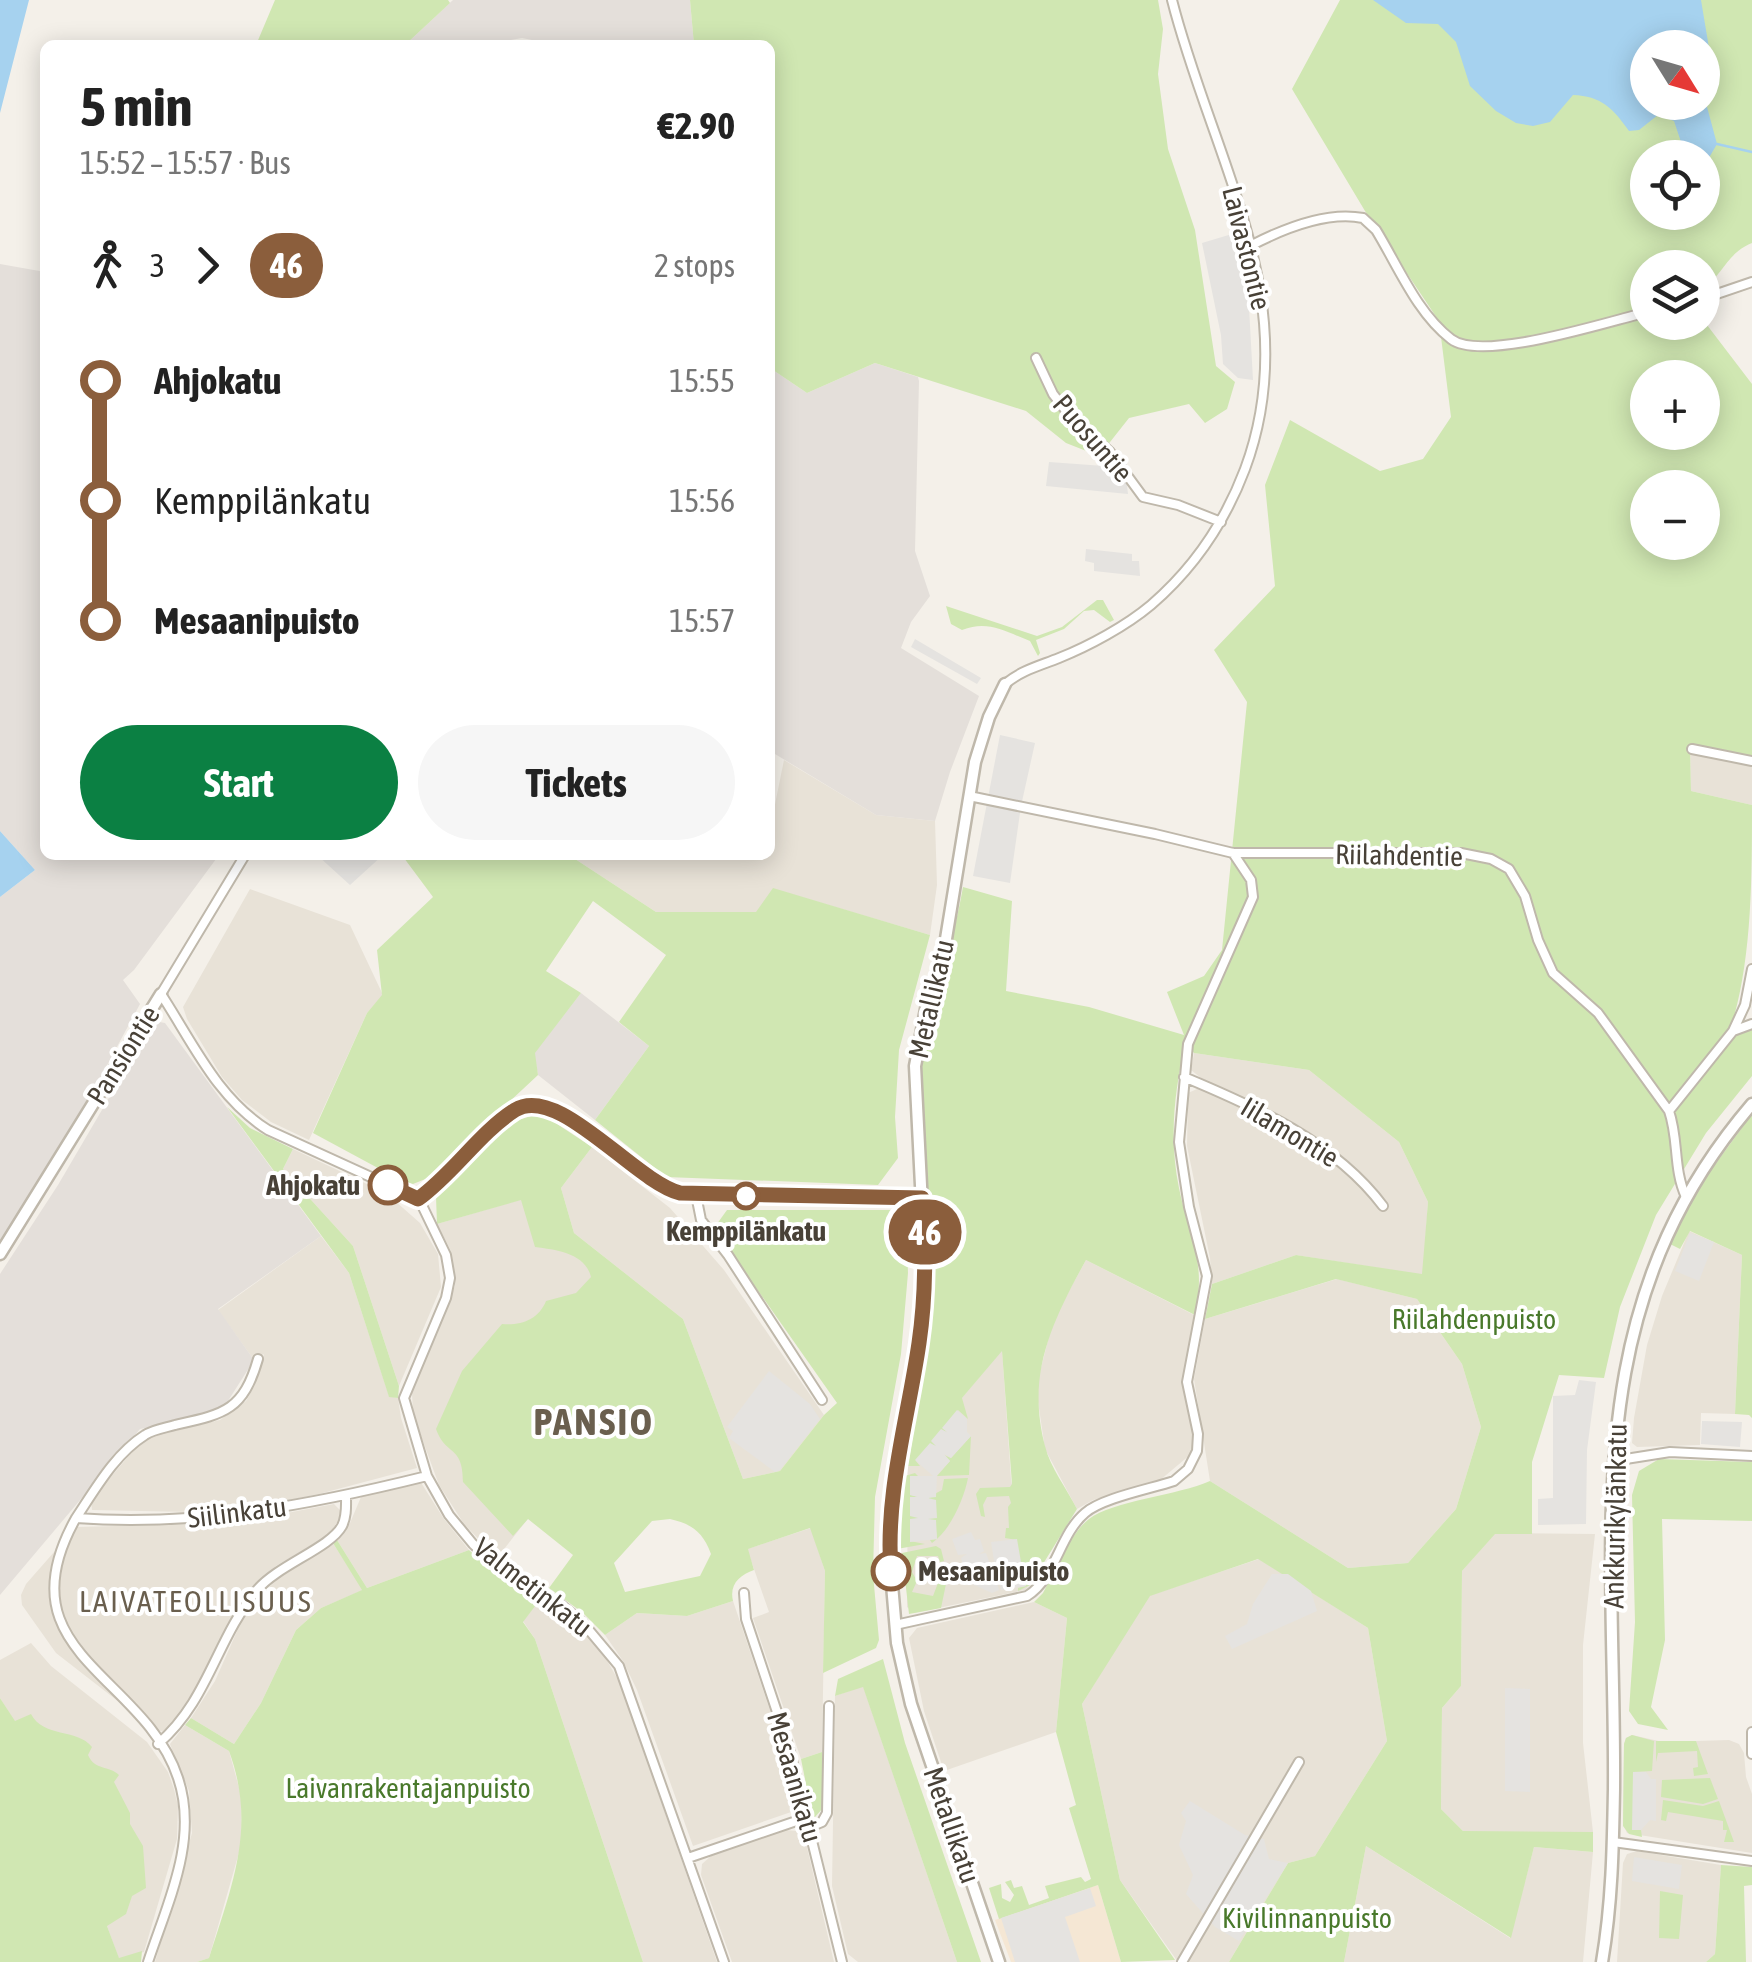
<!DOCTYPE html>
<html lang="en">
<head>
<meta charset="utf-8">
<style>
	body { margin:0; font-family:"Asap Condensed",sans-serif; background:#f6f6f6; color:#222; height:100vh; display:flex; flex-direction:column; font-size:38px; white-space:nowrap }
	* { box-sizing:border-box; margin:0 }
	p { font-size:32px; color:#767676 }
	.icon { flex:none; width:55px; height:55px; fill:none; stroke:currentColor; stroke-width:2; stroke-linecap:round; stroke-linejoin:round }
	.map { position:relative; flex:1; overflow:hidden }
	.sheet { position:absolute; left:40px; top:40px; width:735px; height:820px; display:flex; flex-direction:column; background:#fff; border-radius:15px; box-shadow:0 5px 25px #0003 }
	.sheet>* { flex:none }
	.badge { padding:0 20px; border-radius:32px; font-size:35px; line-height:65px }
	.needle { width:65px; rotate:127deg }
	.controls { position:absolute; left:1630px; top:30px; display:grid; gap:20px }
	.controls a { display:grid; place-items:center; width:90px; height:90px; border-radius:50%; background:#fff; box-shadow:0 5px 25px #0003; font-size:50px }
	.map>.badge { position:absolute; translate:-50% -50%; box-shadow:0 0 0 5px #fff }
	.legs { display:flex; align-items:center; gap:15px; height:110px; padding:0 40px; font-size:32px }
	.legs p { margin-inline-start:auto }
	.head { display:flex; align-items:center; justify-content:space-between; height:170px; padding:0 40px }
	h1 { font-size:55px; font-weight:700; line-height:75px }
	.cta { display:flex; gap:20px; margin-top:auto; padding:20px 40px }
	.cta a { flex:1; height:115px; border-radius:60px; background:#0b8043; color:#fff; font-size:40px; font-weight:700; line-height:115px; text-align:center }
	.cta a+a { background:#f6f6f6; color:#222 }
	ul { padding:0 40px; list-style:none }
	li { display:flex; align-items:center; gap:35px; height:120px; font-size:38px }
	li i { display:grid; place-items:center; width:15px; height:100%; margin:0 12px; background:currentColor }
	li i::after { content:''; width:25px; height:25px; margin:-12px; border:8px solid; border-radius:50%; background:#fff }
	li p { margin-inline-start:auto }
	li:first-child i { background:linear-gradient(#0000 50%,currentColor 0) }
	li:last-child i { background:linear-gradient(currentColor 50%,#0000 0) }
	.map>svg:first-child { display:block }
</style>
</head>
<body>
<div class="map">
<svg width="1752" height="1962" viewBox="0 0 1752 1962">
	<rect width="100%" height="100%" fill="#f4f0e9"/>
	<path fill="#e8e2d7" d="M1690,743L1752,757V805L1691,791Z
		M784,760L876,815L935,821L937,885L930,935L774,889L757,912H656L569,855H770V829Z
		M250,889L350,925L383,995L367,1013L309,1140L271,1122L242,1100L222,1077L187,1019L183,1007Z
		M1194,1053L1309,1070L1399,1142L1428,1202L1423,1275L1296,1255L1212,1284L1210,1258L1187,1146L1188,1093L1197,1089L1201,1078L1191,1070Z
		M592,1147L670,1208L724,1270L824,1415L780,1471L743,1479L683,1319L574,1233L561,1188Z
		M293,1149L386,1193L420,1223L438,1254L441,1287L399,1386L353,1246L283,1169Z
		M550,1191L564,1240L603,1271L502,1408L505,1487L530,1516L497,1558L464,1524L439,1485L413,1414L412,1393L455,1286L451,1251L437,1224Z
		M1689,1231L1742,1255L1735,1414L1701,1413L1700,1445L1637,1447L1632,1443L1634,1418L1647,1345L1662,1296Z
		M321,1236L349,1273L389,1396L398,1398L401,1418L417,1468L319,1494L255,1507L190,1512L92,1510L91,1500L145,1437L220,1420L246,1401L254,1387L264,1354L254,1360L218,1310Z
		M1086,1260L1198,1317L1186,1380L1197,1449L1159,1481L1093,1500L1077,1509L1045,1449L1036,1388L1053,1320Z
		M1337,1279L1417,1299L1462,1364L1481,1427L1456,1509L1408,1563L1348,1568L1210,1481L1194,1379L1205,1319Z
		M1002,1350L1011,1479L1030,1585L1025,1590L914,1613L907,1607L908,1462Z
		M420,1481L444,1519L469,1550L367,1588L337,1540L350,1523L361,1497Z
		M334,1504L343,1513L330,1534L276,1566L247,1596L201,1687L165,1732L155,1730L56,1653L22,1605L21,1595L26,1584L76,1527L234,1523Z
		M811,1528L825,1571L822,1752L801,1759L753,1618L769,1612L747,1549Z
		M1495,1533L1595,1534L1583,1645V1743L1593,1832H1464L1441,1809L1442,1708L1461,1686L1462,1571Z
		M333,1543L363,1590L321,1608L296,1630L261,1703L234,1744L191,1718L215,1681L242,1620L255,1601L289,1568Z
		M1259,1559L1368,1628L1387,1741L1315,1856L1288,1863L1229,1962H1178L1120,1880L1082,1704L1148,1596Z
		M539,1601L584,1632L602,1652L620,1683L717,1962H643L535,1639L523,1621Z
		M733,1601L783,1749L797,1810L693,1846L637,1690L623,1661L605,1635L637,1613L687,1616Z
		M1034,1602L1067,1618L1056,1732L944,1771L924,1711L909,1638L917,1628Z
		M31,1643L51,1666L147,1742L168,1772L174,1789L178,1806L177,1839L144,1952L119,1959L99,1904L15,1722L0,1698V1660Z
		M863,1686L957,1962H858L848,1954L832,1886L835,1696Z
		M185,1725L229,1751L241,1795L242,1842L209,1958L197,1962H155L192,1833L189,1791L170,1744Z
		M1632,1735L1663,1742L1729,1740L1739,1744L1744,1753L1746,1777L1752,1794V1853L1627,1833L1623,1824L1624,1744L1626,1738Z
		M785,1830L798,1831L805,1839L834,1962H732L701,1875L702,1864L711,1856Z
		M1366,1846L1510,1938L1534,1847L1593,1852L1583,1962H1344Z
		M1637,1851L1721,1865L1715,1954L1706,1962H1617L1623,1863L1627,1854Z"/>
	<path fill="#f5e7d4" d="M1098,1885L1121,1962H1011L995,1920Z"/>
	<path fill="#e4dfda" d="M453,0H690L694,45H557L522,38L481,45H405Z
		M0,264L45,272V855H219L134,970L123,980L140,1004L98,1082L0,1243V897L35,870L0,831Z
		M875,363L918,377L919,381L915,551L930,596L911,622L901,648L979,696L950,772L935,821L876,815L770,751V368L807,393Z
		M581,993L649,1046L595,1120L538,1075L534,1053Z
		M154,1021L165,1023L321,1236L218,1309L254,1360L221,1412L140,1429L0,1595V1274L58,1185Z"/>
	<path fill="#d0e7b2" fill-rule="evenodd" d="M275,0H448L450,3L405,45H256Z
		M690,0H1158L1163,29L1158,74L1168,149L1195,230L1216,366L1235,382L1227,409L1205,423L1189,404L1129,418L1099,456L1066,443L1026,411L875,363L807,393L770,368V45H694Z
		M1340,0H1752V243C1727,253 1724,274 1703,288L1702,268H1648V322H1702L1703,310L1707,325L1752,384V756L1690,744L1691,791L1752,805C1752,878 1752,957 1732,1024L1742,1030L1752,1026V1076L1706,1133L1656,1215L1620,1307L1604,1378L1559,1375L1532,1462V1534H1495L1462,1571L1461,1686L1442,1708L1441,1809L1463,1831L1593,1832V1852L1534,1847L1511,1938L1366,1846L1344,1962H1229L1288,1863L1315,1856L1387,1741L1368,1628L1258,1559L1150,1596L1082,1704L1120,1880L1175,1960L1121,1962L1098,1885L999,1919L989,1888L1001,1884L1002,1898L1010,1902L1014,1895L1005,1882L1011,1880L1014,1888L1022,1886L1029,1905L1049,1898L1045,1886L1081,1877L1085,1882L1091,1879L1069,1808L1076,1805L1056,1732L1067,1618L1034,1602L1043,1593C1054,1573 1071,1532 1089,1519C1112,1501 1179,1495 1210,1481L1348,1568L1408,1563L1456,1509L1481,1427L1462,1364L1417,1299L1336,1279L1205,1319L1212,1284L1296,1255L1422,1274L1428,1202L1399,1142L1309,1070L1194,1053L1186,1043C1174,1089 1169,1140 1179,1188C1189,1238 1207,1261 1195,1315L1086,1260C1052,1322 1026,1374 1045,1446C1050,1467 1067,1489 1077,1509L1030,1585L1018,1591V1588L1026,1586L1022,1564L1016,1565L1017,1540L1005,1538L1006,1528H1009L1008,1507L1011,1503L1009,1496L987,1497L983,1505L985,1517L981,1516L976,1494L980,1488L1010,1487L1012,1484L1002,1351L962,1398L968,1419L958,1410L948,1432L941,1430L937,1446L916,1461L920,1466H908L927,1349L932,1266L920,1070C927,1051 924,1039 928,1024C940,978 955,934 963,887L1012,901L1006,991L1089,1007L1184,1035L1167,992L1204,976L1222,950L1247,702L1214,650L1275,586L1265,485L1290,420L1380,471L1423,459L1451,417L1439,321L1365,211L1292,89ZM1648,48H1702V102H1648ZM1648,158H1702V212H1648ZM1648,378H1702V432H1648ZM1648,488H1702V542H1648Z
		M1097,600H1103L1114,620L1110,622L1094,610L1084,611L1064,629L1036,640L1040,653L1038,656L1030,641C1004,631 988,620 962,630L951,624L946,606L1037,636L1062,627Z
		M409,855H569L656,912H756L773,888L930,935L899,1050L895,1117L898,1158L878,1185L666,1177L595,1120L649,1046L619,1022L666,955L593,901L546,971L581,993L535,1053L538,1075L428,1178L413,1184L402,1181L313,1133L367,1013L382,995L377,950L433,897L404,858Z
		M227,1107L250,1128L293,1149L283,1169L353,1246L399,1386L398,1398L389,1397L349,1273Z
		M1752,1114V1418L1749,1415L1735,1414L1742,1255L1690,1231L1680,1249L1670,1244L1700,1185Z
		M534,1115L551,1120L592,1147L561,1188L574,1233L683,1319L743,1479L780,1471L824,1415L837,1403L714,1228L727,1210H890L899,1214L906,1222L908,1273L901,1354L875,1497L873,1574L879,1640L876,1648L823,1673L825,1571L810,1528L748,1549L754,1570C740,1575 729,1584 733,1601L687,1616L637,1613L605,1635L583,1613L549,1588L573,1555L528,1519L513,1536L463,1482C463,1444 446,1457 436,1429L462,1371L502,1324C521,1326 539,1319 546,1301L576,1293L591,1277C585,1253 557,1250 535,1247L521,1200L437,1224L436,1197L512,1122ZM670,1519C692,1524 703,1532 711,1554L700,1576L625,1592L614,1563L652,1521Z
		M971,1436L969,1475L937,1476L950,1461L944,1455L951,1458Z
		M1659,1459L1752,1462V1521L1662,1519L1665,1640L1651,1707L1668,1730L1638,1724L1629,1711L1635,1622L1632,1495L1639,1471Z
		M915,1473L918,1476H911V1495L918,1497L911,1516H918V1519H910V1541L925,1544L897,1549L901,1477Z
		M968,1478C964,1499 950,1531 932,1543L930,1540L937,1539L935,1521H928L929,1497L942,1490L944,1479Z
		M337,1540L367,1588L469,1550L501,1579L539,1601L523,1622L535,1639L643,1962H197L209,1958C232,1885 257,1827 229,1751L185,1725L191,1718L234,1744L261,1703L296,1630L321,1608L362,1590L333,1543Z
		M936,1546L941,1549L944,1561L940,1562L938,1556H917L912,1572L917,1581L912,1592L933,1596L938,1583L946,1584L941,1608L909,1614L902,1553Z
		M883,1659L905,1743L981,1962H957L863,1687L835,1696L838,1679Z
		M0,1698L15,1721L31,1714C43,1738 77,1728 92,1747L88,1755C95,1771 109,1765 119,1775L114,1782L130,1813V1824L143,1846L146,1888L132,1896L126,1914L107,1926L119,1958L142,1951L141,1962H0Z
		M1632,1735L1654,1741L1652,1771L1633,1772V1830H1641L1642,1837L1629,1834L1623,1826L1624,1744L1626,1738Z
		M1656,1741H1696L1708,1774L1694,1776L1693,1768L1698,1767L1697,1751L1658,1753L1656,1762Z
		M822,1752L823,1808L815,1817L812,1814L801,1759Z
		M1710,1778L1718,1799L1703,1804L1661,1797L1662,1780Z
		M1663,1800L1703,1806L1719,1801L1734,1842H1724L1727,1830H1723V1821L1668,1812L1666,1821L1661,1820Z
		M1721,1865L1752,1867V1885L1744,1886L1746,1962H1706L1715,1954Z
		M1660,1891L1683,1895L1679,1939L1659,1938Z"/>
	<path fill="#e5e3e0" d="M1232,234L1248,289L1253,380L1238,378L1223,364L1221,335L1202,243Z
		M1049,462L1118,467V476L1126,477L1128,494L1046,486Z
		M1086,549L1132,554V561H1139L1140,576L1094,571V563L1085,561Z
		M915,639L981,678L977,684L911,647Z
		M1000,735L1035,743L1021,806L1010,883L973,876Z
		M317,855H383L350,885Z
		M1690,1233L1714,1242L1699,1281L1675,1271Z
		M769,1371L810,1404L820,1419L780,1470L775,1472L729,1438L733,1431L727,1427Z
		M1579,1380L1596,1382L1587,1450L1586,1524L1538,1525V1499L1553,1498V1396L1575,1395Z
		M957,1410L967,1419V1432L971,1436L951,1458L944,1454L950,1461L937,1475L936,1497L928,1498L936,1500L937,1518L928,1519L936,1520L937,1539L910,1542V1519L918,1518L910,1516V1497H918L910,1495V1476H933L915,1460L930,1443L936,1446L931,1441L941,1429L948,1433L942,1428Z
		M1702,1421L1742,1422L1740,1447L1701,1444Z
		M971,1532L975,1540L980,1539L984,1551L979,1554L986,1553L992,1570L987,1573L994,1572L999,1590L992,1593L970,1583L968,1578L973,1574L967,1576L961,1558L967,1554L958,1555L952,1539Z
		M1017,1539L1021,1562L1016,1565L1023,1564L1026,1586L1001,1590L997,1569L1002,1566L995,1567L991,1542Z
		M1272,1574H1288L1311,1591L1317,1611L1232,1649L1225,1636L1247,1624L1253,1604Z
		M1505,1688L1530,1689V1792L1505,1791Z
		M1633,1772H1646L1651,1779H1656V1821L1650,1820L1641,1830H1632Z
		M1190,1801L1245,1835L1264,1839L1269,1859L1288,1863L1239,1941L1215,1927L1186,1894L1193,1875L1179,1845L1186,1821L1181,1813Z
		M1634,1857L1682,1865L1679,1889L1632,1881Z
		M1090,1888L1096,1906L1065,1917L1080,1962H1015L1001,1918Z"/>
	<path fill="#a6d2ef" d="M0,0H29L0,113Z
		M1373,0H1701L1712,66L1703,80L1702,48H1648V102H1702L1703,92L1717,144L1703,168L1702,158L1686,157L1674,121L1658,115L1639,130L1629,131C1613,108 1601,96 1573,95L1550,122L1533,126L1516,123L1496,111L1470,86L1456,42L1438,24L1406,23Z
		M0,831L35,870L0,897Z"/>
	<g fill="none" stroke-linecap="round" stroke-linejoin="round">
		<path stroke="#a6d2ef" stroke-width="2.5" d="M1717,144L1752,152"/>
		<defs>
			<path id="minor" d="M1252,245C1283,229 1328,211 1363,218L1376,230C1398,266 1417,313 1451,339C1482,363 1609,321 1648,312
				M1702,299L1752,282
				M1036,358L1053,394L1070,416L1110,452L1143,497L1178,505L1221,522
				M1005,684C1022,670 1039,666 1059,658C1089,646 1126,626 1151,605C1194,568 1225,522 1245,469C1307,302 1212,158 1172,0
				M1692,749L1752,761
				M969,796L1155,834L1233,853H1461L1491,859L1509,869L1525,896L1538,940L1553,973L1598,1013L1669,1111C1679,1140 1673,1169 1686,1197
				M245,855L161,994C193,1043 217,1098 268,1130L419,1199L446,1255L450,1278L446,1298L404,1398L427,1476L449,1515L473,1544L492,1562L560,1604L583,1623L619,1666L724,1962
				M1733,1031L1745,1005L1752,969
				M1184,1077C1256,1107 1335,1142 1383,1206
				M1669,1111L1733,1031L1752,1024
				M696,1195L701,1220L728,1255L822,1400
				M419,1199L511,1113L534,1103L556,1109L657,1183L680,1193L922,1198
				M1613,1461L1670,1452L1752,1456
				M76,1518C96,1488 115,1454 145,1435C154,1429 165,1428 175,1425C224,1414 243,1411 258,1359
				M744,1593L746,1619L789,1748L842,1962
				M895,1625L1027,1596C1056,1578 1059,1535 1085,1513C1102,1498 1150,1489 1174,1481L1188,1469L1197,1451L1198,1434L1187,1382L1207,1276L1189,1207L1179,1142L1188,1044L1253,897L1251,880L1233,853
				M1752,1732V1754
				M158,1744C209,1700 216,1639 257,1590C278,1565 330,1548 342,1526C347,1516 346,1506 346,1496
				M810,1827L822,1822L827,1813L829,1706
				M1613,1842L1752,1861
				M688,1858L808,1817
				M148,1962C167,1904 199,1840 178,1778C144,1674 0,1653 76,1518C196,1527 310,1505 427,1476
				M1182,1962L1299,1762"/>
			<path id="tertiary" d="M0,1254L161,994
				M999,1962L911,1704L897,1643L890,1561L896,1467L919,1345L925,1265L915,1066L928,999L944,951L975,762L989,717L1005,684
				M1602,1962C1612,1904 1613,1847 1614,1789C1616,1537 1574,1312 1752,1104"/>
		</defs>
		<use href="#minor" stroke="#bfb8ab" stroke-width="12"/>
		<use href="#tertiary" stroke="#bfb8ab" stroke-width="15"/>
		<use href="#minor" stroke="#fff" stroke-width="8"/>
		<use href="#tertiary" stroke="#fff" stroke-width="10"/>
	</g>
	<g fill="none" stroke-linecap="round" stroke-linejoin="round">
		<defs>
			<path id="line-1" d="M388,1185L418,1199C454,1173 479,1133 515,1110C558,1083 634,1181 680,1193L922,1198C926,1246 926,1295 919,1343C908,1419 885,1493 891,1571"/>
		</defs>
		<use href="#line-1" stroke="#fff" stroke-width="22"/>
		<use href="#line-1" stroke="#8b5e3c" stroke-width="15"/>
	</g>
	<g fill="#fff" stroke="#8b5e3c" stroke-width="5">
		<circle cx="388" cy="1185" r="18"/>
		<circle cx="746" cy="1196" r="12"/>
		<circle cx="891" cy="1571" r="18"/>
	</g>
	<g text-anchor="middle" stroke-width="8" stroke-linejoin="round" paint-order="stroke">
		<g font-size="28" fill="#484137" stroke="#fff">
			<text transform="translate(1247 248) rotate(76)" y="10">Laivastontie</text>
			<text transform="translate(1093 438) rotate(49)" y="10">Puosuntie</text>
			<text transform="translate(1399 855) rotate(1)" y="10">Riilahdentie</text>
			<text transform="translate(931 999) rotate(-77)" y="10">Metallikatu</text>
			<text transform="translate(123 1055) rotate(-58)" y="10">Pansiontie</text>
			<text transform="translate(1290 1132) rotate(31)" y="10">Iilamontie</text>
			<text transform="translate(237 1512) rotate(-7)" y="10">Siilinkatu</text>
			<text transform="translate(1615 1516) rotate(-89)" y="10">Ankkurikylänkatu</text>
			<text transform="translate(533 1587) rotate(38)" y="10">Valmetinkatu</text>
			<text transform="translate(795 1777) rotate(74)" y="10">Mesaanikatu</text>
			<text transform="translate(952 1825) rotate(71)" y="10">Metallikatu</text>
		</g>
		<g font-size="28" font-weight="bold" fill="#484137" stroke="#fff" text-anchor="end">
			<text x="360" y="1195">Ahjokatu</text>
			<text x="746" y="1241" text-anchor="middle">Kemppilänkatu</text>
			<text x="918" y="1581" text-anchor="start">Mesaanipuisto</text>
		</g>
		<g font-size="28" fill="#49792b" stroke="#fff">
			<text x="1474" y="1329">Riilahdenpuisto</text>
			<text x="408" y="1798">Laivanrakentajanpuisto</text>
			<text x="1307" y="1928">Kivilinnanpuisto</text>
		</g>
		<g font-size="30" letter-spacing="2.5" fill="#6a5f4e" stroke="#fff">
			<text x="196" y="1612">LAIVATEOLLISUUS</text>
		</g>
		<g font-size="38" font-weight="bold" letter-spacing="2.5" fill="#6a5f4e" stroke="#fff">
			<text x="594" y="1435">PANSIO</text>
		</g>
	</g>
</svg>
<div class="controls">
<a><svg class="needle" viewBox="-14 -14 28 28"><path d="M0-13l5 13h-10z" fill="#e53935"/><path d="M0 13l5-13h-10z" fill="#767676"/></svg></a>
<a><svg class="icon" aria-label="locate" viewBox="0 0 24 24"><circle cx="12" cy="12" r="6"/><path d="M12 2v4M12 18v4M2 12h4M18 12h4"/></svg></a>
<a><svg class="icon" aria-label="layers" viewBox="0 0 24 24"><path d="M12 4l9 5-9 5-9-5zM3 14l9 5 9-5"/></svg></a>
<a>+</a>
<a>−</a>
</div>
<b class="badge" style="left:925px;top:1232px;background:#8b5e3c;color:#fff">46</b>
<section class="sheet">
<div class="head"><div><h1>5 min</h1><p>15:52 – 15:57 · Bus</p></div><b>€2.90</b></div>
<div class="legs"><svg class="icon" aria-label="walk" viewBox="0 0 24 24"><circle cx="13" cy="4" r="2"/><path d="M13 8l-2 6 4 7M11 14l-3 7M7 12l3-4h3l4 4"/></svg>3<svg class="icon" aria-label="forward" viewBox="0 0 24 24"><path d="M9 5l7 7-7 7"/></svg><b class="badge" style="background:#8b5e3c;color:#fff">46</b><p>2 stops</p></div>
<ul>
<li><i style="color:#8b5e3c"></i><b>Ahjokatu</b><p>15:55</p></li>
<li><i style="color:#8b5e3c"></i><span>Kemppilänkatu</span><p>15:56</p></li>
<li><i style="color:#8b5e3c"></i><b>Mesaanipuisto</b><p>15:57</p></li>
</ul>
<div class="cta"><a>Start</a><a>Tickets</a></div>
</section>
</div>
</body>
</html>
